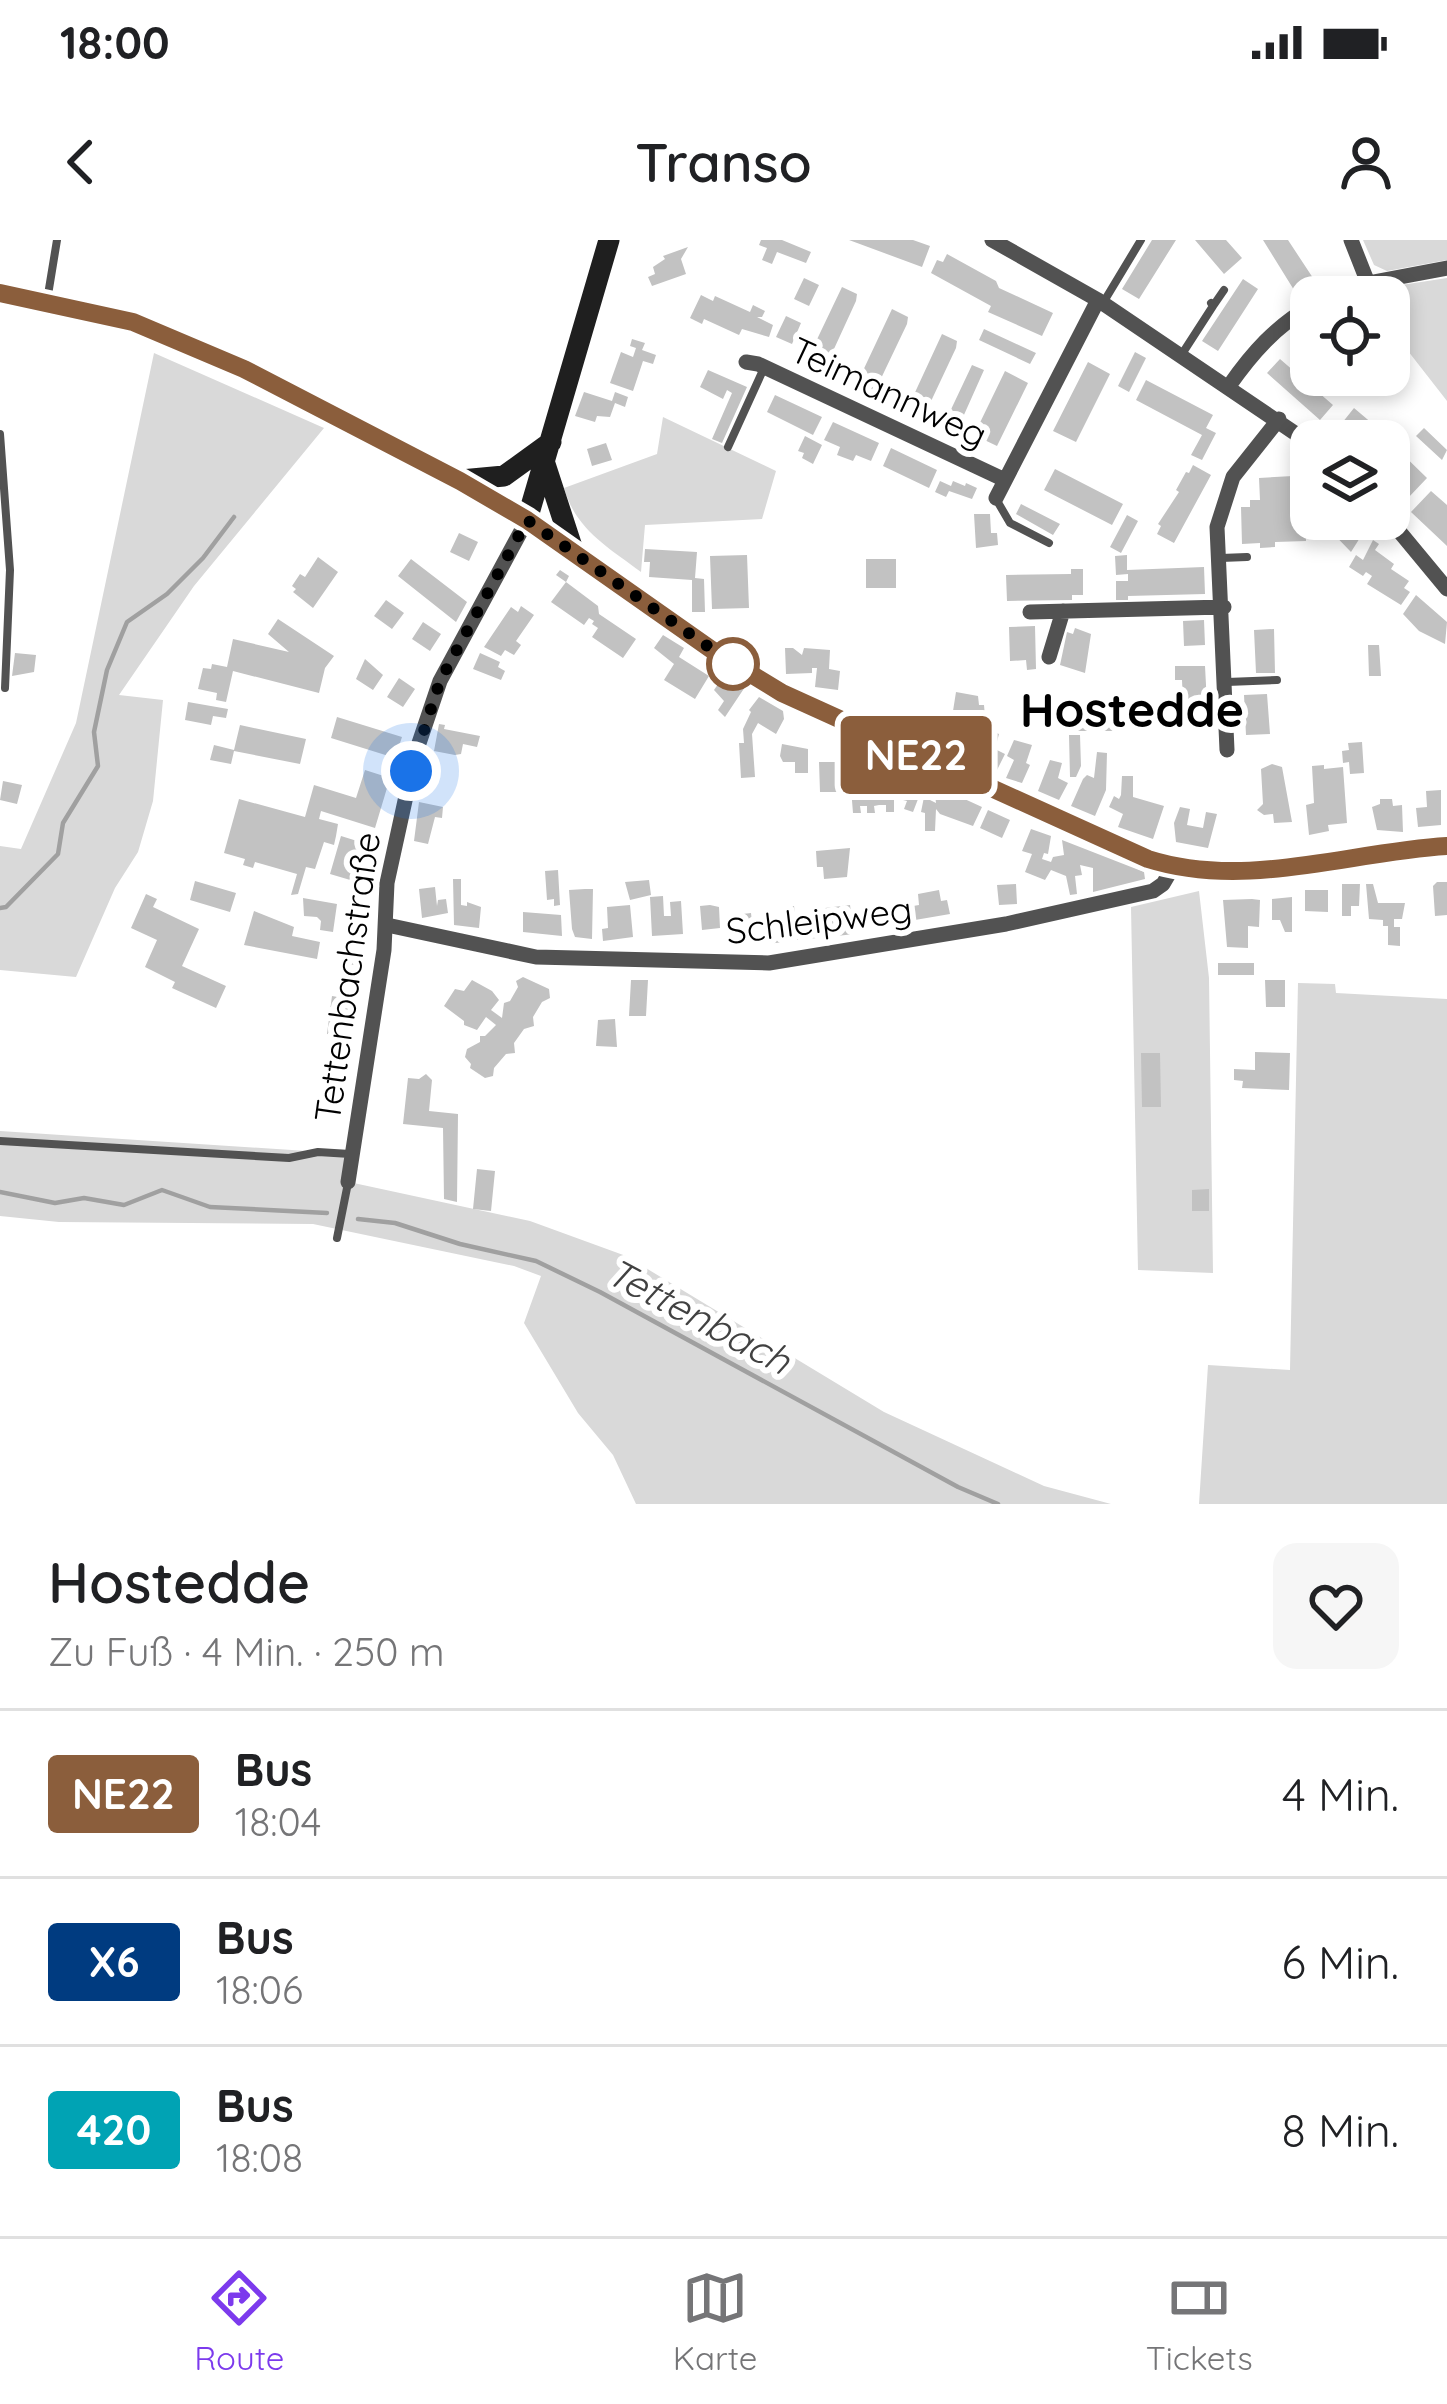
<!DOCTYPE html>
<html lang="de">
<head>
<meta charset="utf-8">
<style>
	body { margin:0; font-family:Quicksand,sans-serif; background:#f6f6f6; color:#202124; height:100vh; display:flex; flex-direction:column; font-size:45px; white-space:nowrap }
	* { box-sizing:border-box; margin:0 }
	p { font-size:39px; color:#757577 }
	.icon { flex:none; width:66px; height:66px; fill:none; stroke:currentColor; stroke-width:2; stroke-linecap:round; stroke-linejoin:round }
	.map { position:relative; height:1264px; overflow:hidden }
	.panel { display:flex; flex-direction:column; background:#fff; flex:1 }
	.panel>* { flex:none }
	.badge { padding:0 24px; border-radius:9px; font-size:42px; line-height:78px }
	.buttons { position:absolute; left:1290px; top:36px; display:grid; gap:24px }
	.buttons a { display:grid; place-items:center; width:120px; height:120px; border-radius:24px; background:#fff; box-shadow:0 6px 18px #0003; font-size:60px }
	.you { position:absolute; width:60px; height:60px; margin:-30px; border:9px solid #fff; border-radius:50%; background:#1a73e8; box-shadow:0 0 0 18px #1a73e833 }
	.map>.badge { position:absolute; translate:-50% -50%; box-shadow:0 0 0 6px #fff }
	.round { display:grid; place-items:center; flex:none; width:126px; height:126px; border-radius:24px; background:#f6f6f6 }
	.overview { display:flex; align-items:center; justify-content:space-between; height:204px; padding:0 48px }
	h1 { font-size:57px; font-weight:600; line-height:90px }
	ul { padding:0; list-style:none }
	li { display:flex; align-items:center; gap:36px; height:168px; padding:0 48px; border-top:3px solid #e0e0e0 }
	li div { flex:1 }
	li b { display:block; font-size:45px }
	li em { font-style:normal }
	li .badge { min-width:132px; font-weight:700; text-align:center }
	.status { display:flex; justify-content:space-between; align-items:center; height:84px; padding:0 60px; background:#fff; direction:ltr }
	.status svg { height:33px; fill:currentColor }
	header { display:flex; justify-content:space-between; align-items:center; height:156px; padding:0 48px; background:#fff; font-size:54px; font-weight:600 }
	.dock { display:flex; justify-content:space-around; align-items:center; height:168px; border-top:3px solid #e0e0e0; background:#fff; font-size:33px; color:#757577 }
	.dock a { display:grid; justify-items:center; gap:6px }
	.dock .selected { color:#7c3aed }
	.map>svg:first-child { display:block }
</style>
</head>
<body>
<div class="status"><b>18:00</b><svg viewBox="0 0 49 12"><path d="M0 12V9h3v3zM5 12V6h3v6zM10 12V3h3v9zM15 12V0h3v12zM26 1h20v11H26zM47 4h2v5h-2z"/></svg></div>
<header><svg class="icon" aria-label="back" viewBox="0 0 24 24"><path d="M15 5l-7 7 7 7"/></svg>Transo<svg class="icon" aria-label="person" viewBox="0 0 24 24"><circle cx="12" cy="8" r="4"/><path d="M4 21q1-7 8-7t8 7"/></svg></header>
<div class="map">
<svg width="1447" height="1264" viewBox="0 0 1447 1264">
	<rect width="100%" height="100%" fill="#fff"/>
	<path fill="#d9d9d9" d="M1363,0H1447V20L1387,31L1374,25Z
		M1447,38V161L1401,102L1389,57L1382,48Z
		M154,113L324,188L194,346L119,455L163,460L153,561L138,612L115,648L76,737L0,730V606L21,609L76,483Z
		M663,177L776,231L762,279L645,285L641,332C608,307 576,290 564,248L657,214Z
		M1199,651L1209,738L1213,1033L1138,1030L1131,667Z
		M1298,743L1335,744L1336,753L1447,759V1264H1199L1208,1125L1290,1130Z
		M0,891L352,914L349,942L530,981L626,1016L884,1172L1044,1246L1111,1264H636L613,1215L578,1173L524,1083L541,1036L514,1026L313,984L59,982L0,976Z"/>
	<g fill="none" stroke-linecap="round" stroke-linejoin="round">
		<path stroke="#a0a0a0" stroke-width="4.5" d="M0,668L6,667L58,614L63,583L98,526L94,492L107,430L127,382L167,354L203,318L234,277
			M0,952L55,963L84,958L124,965L162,950L210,967L327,973
			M358,979L395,983L460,1004L536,1021L600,1052L958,1247L998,1264"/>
	</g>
	<path fill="#c2c2c2" d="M761,0H782L811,12L806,23L777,12L772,24L762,20L767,8L759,5Z
		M849,0H913L930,6L922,27Z
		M1152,0H1176L1139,59L1122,49Z
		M1195,0H1226L1242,18L1224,34Z
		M1263,0H1288L1313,38L1294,50Z
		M688,7L681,19L686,34L652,46L648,37L655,34L653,27L665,19L663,16Z
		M947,14L996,41L999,48L1053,73L1042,96L988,72L991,66L931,33L937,20L943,22Z
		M804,38L819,45L809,66L794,59Z
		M1243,39L1258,49L1218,111L1202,101Z
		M842,47L857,54L856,61L828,122L810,114Z
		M701,55L713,61L715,56L750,72L753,65L765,71L762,77H757L773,85L769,97L742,89L739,95L704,79L702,84L690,78Z
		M892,69L908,77L907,84L875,151L864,145L866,140L860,137Z
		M786,76L801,83L792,104L776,97Z
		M984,89L1036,113L1030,124L979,100Z
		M942,94L957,101L956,108L925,174L914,169L917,163L911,161Z
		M632,99L645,103L642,110L656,115L653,124L643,121L633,151L610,143L621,112L633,117L636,108L630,106Z
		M1135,112L1146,118L1129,152L1118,146Z
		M1280,119L1333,165L1320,180L1267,133Z
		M1088,122L1110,134L1076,202L1053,191Z
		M972,125L984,130L959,186L946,180Z
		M708,130L747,147L722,203L712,199L732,153L727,150L723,159L700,147Z
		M1005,131L1028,143L997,206L974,195Z
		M1362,135H1383L1384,139L1346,154L1341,143Z
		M1146,140L1213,175L1206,188L1216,193L1202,220L1191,215L1202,195L1136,160Z
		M584,152L612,161L615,152L628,157L625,167L615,163L610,177L597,176L595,182L575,176Z
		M775,155L822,177L813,195L767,172Z
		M1354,168L1380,190L1371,201H1353L1338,188Z
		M833,182L879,203L871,221L856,215L853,221L837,215L840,207L824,200Z
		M1424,188L1447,210L1442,220L1416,196Z
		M805,196L822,205L813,224L802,218L804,213L798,211Z
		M1389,201L1427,238L1408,258L1389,244Z
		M606,203L612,220L592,226L587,209Z
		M891,208L937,230L929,248L883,226Z
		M1193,225L1211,235L1174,303L1157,294L1161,286L1158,284L1179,252L1176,250L1186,232L1189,233Z
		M1055,229L1123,264L1112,285L1044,250Z
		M1293,236L1294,265L1305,264L1306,301L1275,302V307L1260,308V303L1242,304L1241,267H1250V260H1260L1259,238Z
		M940,241L951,246L953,241L965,246L966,243L977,248L972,259L949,251L946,257L935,252Z
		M1431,251L1447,265V306L1411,272Z
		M1021,264L1060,284L1053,295L1016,274Z
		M974,274H990L991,293H997L998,305L976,308Z
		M1127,275L1138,281L1121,313L1110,307Z
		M1319,279H1348L1363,293L1351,312Z
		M459,293L478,302L469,321L450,312Z
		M1373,300L1379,304L1375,310L1394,324L1391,329L1409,341L1404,348L1410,352L1401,365L1367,344L1372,336L1366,332L1363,336L1349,327L1356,315L1363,320Z
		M645,309L697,312L695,338L704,339L705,372H692V340L649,337L650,322H644Z
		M747,315L749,368L712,369L710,316Z
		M1127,315V330L1204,327L1205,354L1128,356V360H1116V341H1128V334L1116,335L1115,316Z
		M318,317L338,332L313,368L293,352L296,349L292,346L300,334L305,337Z
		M411,319L467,362L456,382L398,336Z
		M866,319H896V348H866Z
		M1071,329H1083V355H1072V360L1007,361L1006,335L1071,334Z
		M560,330L569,336L566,342L598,366L599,374L636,399L623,418L592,397L598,388L592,384L594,381L589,378L584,385L551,362L566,342L556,335Z
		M1416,355L1447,382L1445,404L1419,391L1403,374Z
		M386,360L404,373L392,389L374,376Z
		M521,366L534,375L516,401L521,405L514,415L505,410L501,416L484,407L511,367L518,372Z
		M278,379L334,416L325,428L319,453L233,431L226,462L216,460L217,453L198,449L203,428L211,429L212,424L227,427L233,399L289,412L268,394Z
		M1204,380L1205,405L1184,406L1183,381Z
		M423,382L441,394L430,411L412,399Z
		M1035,386L1036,429L1027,430L1026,420L1010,421L1009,387Z
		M1075,388L1091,394L1085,433L1060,425L1067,392L1073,394Z
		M1274,389L1275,433H1256L1254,390Z
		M663,395L684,408L679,417L709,436L695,459L664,440L674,424L654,408Z
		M1368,405H1379L1381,436H1369Z
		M785,408H793L802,415L804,408L830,410L829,429L840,431L838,450L815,447L817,428H812V433L786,434Z
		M15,413L36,415L34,432L12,436Z
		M480,413L500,422L498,427L505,431L501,440L473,429Z
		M365,419L383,435L373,450L356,439Z
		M1175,426H1205L1207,464H1183L1182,440H1175Z
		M725,434L745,447L725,477L718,470L724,461L714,450Z
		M399,438L415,449L403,467L387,457Z
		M956,452L978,456L979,465H984L986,488L999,494L995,509L1005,514L996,532L974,522L983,504L977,501L981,491L980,476L965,518L943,508L951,489L960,493V472L953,471Z
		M1267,454L1270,494L1246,495L1244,455Z
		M759,457L783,471L784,479L776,494L758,483L752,494L755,537L741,538L739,503H744L743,489L751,472L749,470Z
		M188,462L228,469L226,478L213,476L211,485L185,480Z
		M337,477L402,497L395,518L331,498Z
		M1073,480H1114V491H1073Z
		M439,484L445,485L444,489L480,496L477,507L463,504L461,514L455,515L434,511Z
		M240,485L306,499L300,524L234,511L231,524L210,520L214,505L234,510Z
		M1069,495H1080L1081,526L1076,537H1070Z
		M1014,500L1032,505L1026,523L1030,525L1022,543L1006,538L1014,520L1007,516Z
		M1362,502L1364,533L1350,534L1349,522L1343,523L1342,511L1349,510L1348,503Z
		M782,504L808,509V533H795V522H783L780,516Z
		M1097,512L1107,513L1106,550L1095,576L1071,566L1083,539L1087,535L1094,538Z
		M1050,520L1062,523L1058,538L1068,543L1059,560L1038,551Z
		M819,522H839V552H820Z
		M1272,524L1282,527L1292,582L1274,583L1273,574L1264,575L1257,570L1263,564L1261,529Z
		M1324,525V529L1343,527L1347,583L1328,585L1329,591L1309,595L1306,565L1314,563L1312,526Z
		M365,530L390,538L375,588L321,571L319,579L338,584L336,596L334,605L324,602L315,629L306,627L298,654L291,655L297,634L255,622L253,628L243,625L245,619L224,613L239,559L305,577L314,545L356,558Z
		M910,534L925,541L913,572L904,569L907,561L903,560Z
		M1122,536H1133V557L1164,566L1153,599L1118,587L1123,574L1109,567L1114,556L1119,559L1121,555Z
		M3,541L22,545L17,564L0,560Z
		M934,545L982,567L973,586L940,574L936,569L935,591H925V573L921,572L924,557L936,563Z
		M894,546V572H886V565H879L874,566L875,573H867V566H860L861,573H853L851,548Z
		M1441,550V585L1418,587L1416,568L1427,567L1426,551Z
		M1380,559H1392L1393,566L1402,565L1403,592L1377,590L1372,567L1380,564Z
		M419,562L443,567L442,578L435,577L428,604L414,601Z
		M1180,567L1190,569L1187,585L1203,588L1206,572L1217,574L1208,608L1176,602L1174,583Z
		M988,570L1010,580L1002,598L980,588Z
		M1031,589L1051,596L1048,614L1044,613L1042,619L1051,622L1053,617L1064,615L1062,600L1144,632L1145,639L1093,652V628L1080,625L1082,635L1075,636L1077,654L1070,655L1066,636L1051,630L1045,640L1025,632L1032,614L1022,611Z
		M341,596L370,605L368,619L357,642L330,634Z
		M850,608L847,637L824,639L823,627H817L816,611Z
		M558,630L560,665L554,666V659L547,660L545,631Z
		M453,639H461V665L467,666V662L481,667L479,688L454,685Z
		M649,640L651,655L630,660L625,642Z
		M195,641L236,653L230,672L190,660Z
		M1437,642H1447V675L1435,676L1433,646Z
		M1016,644L1017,664L999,665L997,645Z
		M1342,644H1360L1359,666H1351V676H1342Z
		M1366,644H1373L1378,663H1405L1402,679H1394V687H1400V706L1388,705V686H1383V680L1369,679Z
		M435,647L437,666L438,660L446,659L448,673L422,678L419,649Z
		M585,649H593L592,699L575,697L572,689L569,650Z
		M939,650L941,661L947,660L950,674L915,680L913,666L919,665L918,654Z
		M1305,650H1328V672L1305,671Z
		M146,654L157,659L153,667L199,689L182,726L226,746L216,768L172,748L175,742L145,727L157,700L131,688Z
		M663,656L664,676H671L670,662L681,661L683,694L652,696L650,657Z
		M1292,657V692H1285L1280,680H1272V659Z
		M303,658L337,664L333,692L320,690L321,681L317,677L304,676Z
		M1252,659L1260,660L1259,687L1248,686V708L1227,707L1223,660Z
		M630,665L633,697L603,701L602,689L608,688L607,667Z
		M710,665L719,667L720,688L702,690L700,666Z
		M850,665L854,694L828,697L825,668Z
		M892,665L896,686L875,690L871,667Z
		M794,666L795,674L815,672L817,698L797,700L796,685L789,686L787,667Z
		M254,671L294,687L292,696L320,702L317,719L244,705Z
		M523,672L561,675L562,696L523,692Z
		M751,673L754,699L736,700L734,675Z
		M765,676V683L782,681L784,702L767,704L766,689L760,690L758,677Z
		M344,709L368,713L366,727L342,723Z
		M1218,723H1254V735H1218Z
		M523,737L549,749L550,758L542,762L533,777L534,786L524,789L514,803L515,813L506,814L494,828L493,836L485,838L470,828L471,824L465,817L467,809L480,802V796H485L496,785L486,777L477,790L464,785V781L444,766L455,749L464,751L472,740L492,751L499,760L491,770L502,778L504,763L510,761L518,747L516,741Z
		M631,740H648L646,776H629Z
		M1265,740H1285V767H1266Z
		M332,756L355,760L349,797L327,794Z
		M615,779L617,807L596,806L598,780Z
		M1255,812L1290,813L1289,850L1242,848L1243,841L1234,840V829L1255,830Z
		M1141,813H1160L1161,867H1142Z
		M426,834L432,840L429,871L458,874L457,962L444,959L443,888L403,884L408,838L419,839Z
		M477,929L495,931L491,971L473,969Z
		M1209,949V971H1192V950Z"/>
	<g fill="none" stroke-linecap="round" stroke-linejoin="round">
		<path stroke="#525252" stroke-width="8" d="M47,61L57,0
			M1103,63L1141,0
			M1213,66L1224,50
			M1182,114L1213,66L1211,63
			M0,194L10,330L5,448
			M728,207L764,128
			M996,259L1010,283L1049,303
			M1221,318L1247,317
			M1227,442L1277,440
			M0,901L289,918L318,912L350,914
			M337,998L348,943"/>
		<path stroke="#525252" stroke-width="15" d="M992,0L1098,60L1311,204
			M1351,0L1368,43
			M1329,57L1368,43L1447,28
			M746,122L758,124L1005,240
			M1229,146C1252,113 1276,86 1311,66
			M996,258L1098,60
			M1389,279L1447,349
			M1030,372L1224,367
			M1049,417L1063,371
			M1227,510L1217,287L1233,237L1279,179
			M387,685L536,717L769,723L1006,684L1153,651L1163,644L1173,627
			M348,942L384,710L387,643L415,515L440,441L527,280"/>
		<path stroke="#1f1f1f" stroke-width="21" d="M0,53L133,81L244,129L460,241L527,280L712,410L782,453L1148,619C1246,650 1347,612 1447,605
			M545,224L573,310
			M461,240L504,236L551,202
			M527,280L609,0"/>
	</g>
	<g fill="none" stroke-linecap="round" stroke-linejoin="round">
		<defs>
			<path id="line" d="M0,53L133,82L244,129L460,241L527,280L712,410L782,453L1148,619C1246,650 1348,612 1447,606"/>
		</defs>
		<use href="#line" stroke="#fff" stroke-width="27"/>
		<use href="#line" stroke="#8b5e3c" stroke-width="18"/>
		<path stroke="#000" stroke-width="12" stroke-dasharray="0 21.6" d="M411,531L440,441L527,280L733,424"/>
	</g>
	<circle fill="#fff" stroke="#8b5e3c" stroke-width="6" cx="733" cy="424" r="24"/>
	<g text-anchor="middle" stroke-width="12" stroke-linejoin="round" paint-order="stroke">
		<g font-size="36" fill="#000" stroke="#fff">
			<text transform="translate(889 152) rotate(25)" y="13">Teimannweg</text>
			<text transform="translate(819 680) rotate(-7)" y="13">Schleipweg</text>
			<text transform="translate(347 737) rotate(-82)" y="13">Tettenbachstraße</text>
		</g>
		<g font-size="39" font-style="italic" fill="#414141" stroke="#fff">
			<text transform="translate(699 1076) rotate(28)" y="14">Tettenbach</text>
		</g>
		<g font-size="48" font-weight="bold" fill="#000" stroke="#fff">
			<text x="1132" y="487">Hostedde</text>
		</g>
	</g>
</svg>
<div class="buttons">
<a><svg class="icon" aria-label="locate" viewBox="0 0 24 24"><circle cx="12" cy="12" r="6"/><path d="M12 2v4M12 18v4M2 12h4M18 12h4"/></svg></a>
<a><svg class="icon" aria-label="layers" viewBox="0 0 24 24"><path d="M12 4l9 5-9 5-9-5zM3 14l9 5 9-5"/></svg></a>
</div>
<div class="you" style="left:411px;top:531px"></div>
<b class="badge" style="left:916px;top:515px;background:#8b5e3c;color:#fff">NE22</b>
</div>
<section class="panel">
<div class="overview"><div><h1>Hostedde</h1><p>Zu Fuß · 4 Min. · 250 m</p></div><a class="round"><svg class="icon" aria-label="heart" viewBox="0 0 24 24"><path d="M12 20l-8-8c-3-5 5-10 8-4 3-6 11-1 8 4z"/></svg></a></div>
<ul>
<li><span class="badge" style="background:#8b5e3c;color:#fff">NE22</span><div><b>Bus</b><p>18:04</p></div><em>4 Min.</em></li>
<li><span class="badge" style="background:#003b80;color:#fff">X6</span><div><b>Bus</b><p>18:06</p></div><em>6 Min.</em></li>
<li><span class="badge" style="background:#00a3b4;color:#fff">420</span><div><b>Bus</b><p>18:08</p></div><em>8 Min.</em></li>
</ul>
</section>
<nav class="dock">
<a class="selected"><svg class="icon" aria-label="directions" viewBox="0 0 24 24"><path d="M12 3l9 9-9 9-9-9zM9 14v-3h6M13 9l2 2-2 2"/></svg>Route</a>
<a><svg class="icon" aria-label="map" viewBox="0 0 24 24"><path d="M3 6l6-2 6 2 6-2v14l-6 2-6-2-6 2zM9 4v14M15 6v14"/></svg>Karte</a>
<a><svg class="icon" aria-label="tickets" viewBox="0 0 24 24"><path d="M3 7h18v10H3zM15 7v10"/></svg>Tickets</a>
</nav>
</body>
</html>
